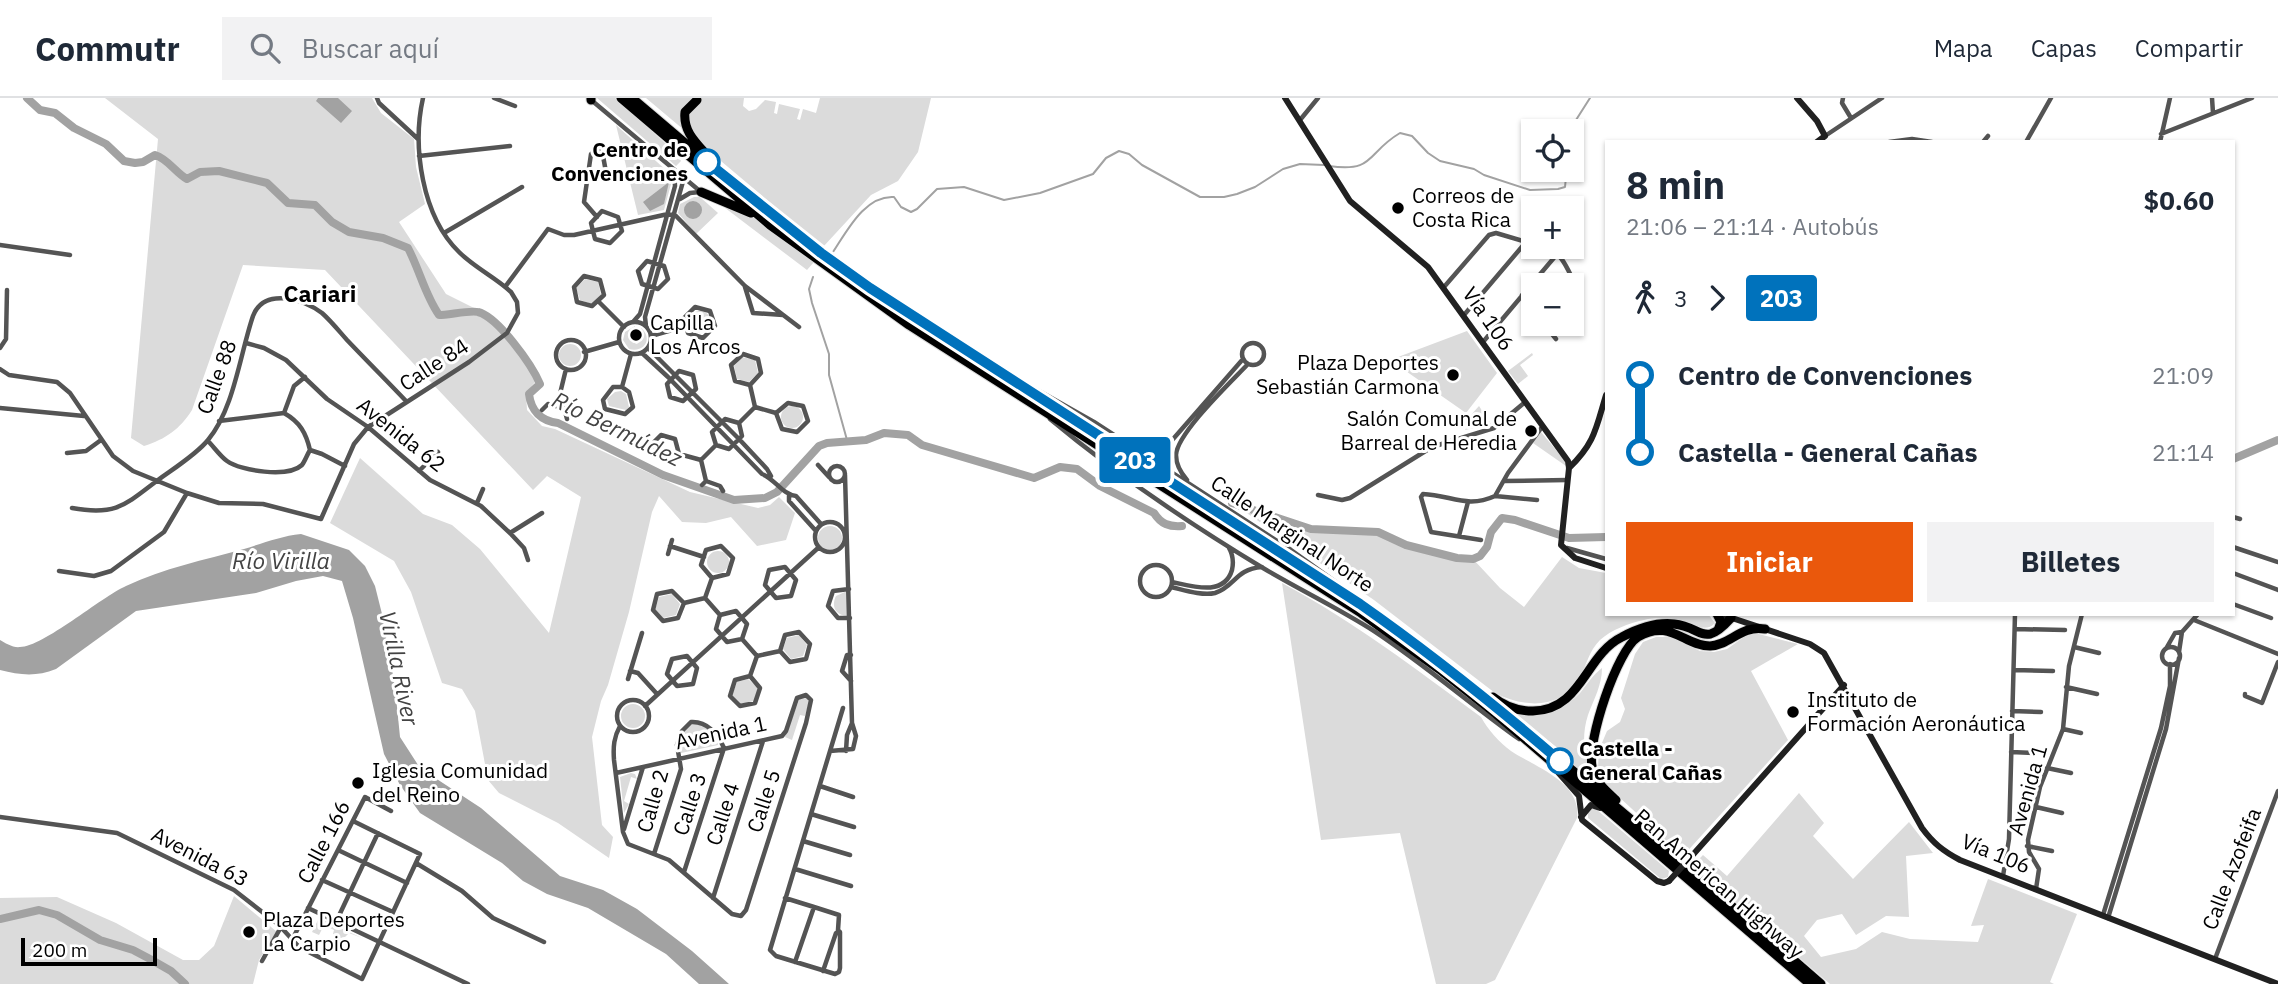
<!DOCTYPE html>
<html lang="es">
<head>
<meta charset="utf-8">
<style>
	body { margin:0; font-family:"IBM Plex Sans",sans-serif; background:#f2f2f3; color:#1f2937; height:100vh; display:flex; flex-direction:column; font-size:26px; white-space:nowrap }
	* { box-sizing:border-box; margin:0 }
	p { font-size:23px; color:#747a83 }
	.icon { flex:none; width:38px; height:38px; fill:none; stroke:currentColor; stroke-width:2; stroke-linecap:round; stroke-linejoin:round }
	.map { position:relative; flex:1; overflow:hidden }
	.sheet { position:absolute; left:1605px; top:42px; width:630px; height:476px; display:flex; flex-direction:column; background:#fff; border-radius:0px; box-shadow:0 2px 5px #0004 }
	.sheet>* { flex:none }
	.badge { padding:0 14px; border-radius:5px; font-size:24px; line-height:46px }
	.buttons { position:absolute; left:1521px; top:21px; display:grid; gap:14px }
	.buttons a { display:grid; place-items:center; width:63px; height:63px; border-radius:0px; background:#fff; box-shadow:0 2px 5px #0004; font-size:35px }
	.scale { position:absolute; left:21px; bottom:18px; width:136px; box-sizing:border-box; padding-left:7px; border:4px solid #000; border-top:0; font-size:19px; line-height:24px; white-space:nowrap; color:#000; -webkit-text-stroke:5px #fff; paint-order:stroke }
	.map>.badge { position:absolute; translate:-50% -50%; box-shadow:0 0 0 4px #fff }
	.legs { display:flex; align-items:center; gap:10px; height:77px; padding:0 21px; font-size:23px }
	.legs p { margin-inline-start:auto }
	.headline { display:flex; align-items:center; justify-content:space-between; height:119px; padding:0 21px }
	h1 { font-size:38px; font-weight:800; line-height:52px }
	.button { display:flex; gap:14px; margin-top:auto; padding:14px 21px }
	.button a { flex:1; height:80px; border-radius:0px; background:#ea580c; color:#fff; font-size:28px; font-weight:800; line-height:80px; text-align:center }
	.button a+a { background:#f2f2f3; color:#1f2937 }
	ul { padding:0 21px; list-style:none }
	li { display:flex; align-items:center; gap:24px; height:77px; font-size:26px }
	li i { display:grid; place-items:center; width:10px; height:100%; margin:0 9px; background:currentColor }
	li i::after { content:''; width:18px; height:18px; margin:-9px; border:5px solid; border-radius:50%; background:#fff }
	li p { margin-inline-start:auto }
	li:first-child i { background:linear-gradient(#0000 50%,currentColor 0) }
	li:last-child i { background:linear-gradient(currentColor 50%,#0000 0) }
	header { display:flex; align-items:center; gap:42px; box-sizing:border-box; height:98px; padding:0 35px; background:#fff; border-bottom:2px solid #e0e1e3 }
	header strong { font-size:33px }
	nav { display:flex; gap:38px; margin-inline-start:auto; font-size:24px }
	.search { width:490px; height:63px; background:#f2f2f3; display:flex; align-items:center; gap:18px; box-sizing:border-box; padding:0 24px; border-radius:0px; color:#747a83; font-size:26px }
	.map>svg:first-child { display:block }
</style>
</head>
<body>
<header>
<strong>Commutr</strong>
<div class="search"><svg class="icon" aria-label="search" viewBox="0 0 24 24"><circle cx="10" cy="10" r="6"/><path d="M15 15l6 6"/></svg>Buscar aquí</div>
<nav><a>Mapa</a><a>Capas</a><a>Compartir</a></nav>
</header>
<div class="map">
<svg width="2278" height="886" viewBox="0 0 2278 886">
	<rect width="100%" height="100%" fill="#fff"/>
	<path fill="#dbdbdb" d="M105,0H372L381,15L414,41L416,69L425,106L399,124L446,196L496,221L531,274L535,284L526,295L527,312L542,328L555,331L690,394L758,410L770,407L779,399L795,415L786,442L757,448L731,419L706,425L682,424L659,398L652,414L629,514L608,587L601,603L592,639L602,727L613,739L609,760L558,725L499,695L488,682L475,613L462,591L442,585L411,494L394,463L330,425L360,360L423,416L452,427L480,451L549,535L581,399L547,378L533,392L325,172L243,167L192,312C180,331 166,341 144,348L131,340L158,41Z
		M597,0H615L677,56L681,63L676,68Z
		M646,0H744L743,8L749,13L756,11L765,2L776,4L774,15L777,16L779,6L800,11L797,21L800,22L803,11L816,15L820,0H931L918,54L898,83L871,97L823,149Z
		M616,27L667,73L671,86L664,112L638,117Z
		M694,99H700L718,115L696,136L678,115L680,106Z
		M712,100L761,123L814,164L807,172Z
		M585,181L598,184L601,197L592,206L580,202L576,190Z
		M689 224a11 11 0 1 1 22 0a11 11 0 1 1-22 0Z
		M635,228L634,234L630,238L632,244L637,246L641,242V230C653,240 645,255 629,251L623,242L625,234Z
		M1467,233L1497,275L1466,315L1390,262Z
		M559 257a11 11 0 1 1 22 0a11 11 0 1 1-22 0Z
		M1532,255L1533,257L1520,267L1528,278L1518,286L1508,273Z
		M742,259L755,262L758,275L749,284L737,281L734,268Z
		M621,293L626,296L629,309L626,312L609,308L607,301L615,294Z
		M781 319a11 11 0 1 1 22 0a11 11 0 1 1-22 0Z
		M1479,308L1491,326L1465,332L1471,321L1469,319Z
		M1541,334L1566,364V368L1533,345Z
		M1232,405L1311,431L1378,434L1406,447L1457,460L1473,461L1500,490L1524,509L1562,459L1579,470L1606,475V516H1708L1715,525C1705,536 1693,525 1681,522C1670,520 1655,519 1644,522C1629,525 1611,532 1600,542C1589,553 1587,566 1580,579C1562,612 1524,610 1495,595L1374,502Z
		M818 440a12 12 0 1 1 24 0a12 12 0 1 1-24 0Z
		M707 464a11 11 0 1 1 22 0a11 11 0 1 1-22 0Z
		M1282,485C1353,523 1416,571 1481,619C1488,632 1499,644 1511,653C1535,669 1582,684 1577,720L1495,882L1486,886H1436L1400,735L1321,742Z
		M847,493V518C835,517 831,508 836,498Z
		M672,496L680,506L676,517L663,520L655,512L659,499Z
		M1751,534L1798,546L1751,573L1788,642L1683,758L1606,687L1598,669L1599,652L1607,633L1620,624L1625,611L1621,600L1635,556L1643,544L1656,539H1671L1700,553L1714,554L1727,551Z
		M799,537L807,547L803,558L791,561L783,551L787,540Z
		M1602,570C1602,587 1594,601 1588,617C1581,638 1584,662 1592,682C1575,675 1570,658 1555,648C1538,635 1521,624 1504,611C1532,620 1559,617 1580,595C1587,586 1593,577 1602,570Z
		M748,581L758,590L754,603L741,606L732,597L737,584Z
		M803,599L807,600L809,604L805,618L800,617L792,642L785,639L799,602Z
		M621 618a12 12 0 1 1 24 0a12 12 0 1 1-24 0Z
		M695,625C705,628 717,636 718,647L681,655C677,644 684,628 695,625Z
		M631,675L635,676L637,681L631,679L624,703L629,706L624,715L620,679Z
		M1799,695L1824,725L1813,738L1853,781L1909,724L1933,755L1906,758L1909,819L1886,818L1856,837L1842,816L1817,822L1804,838L1821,859L1856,851L1882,834L1910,841L1978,844L1984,827L1971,828L1988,781L2077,816L2050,884L2054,886H1830L1692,768L1703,757L1727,778Z
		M1592,710L1596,711L1669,773L1668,779L1661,781L1588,720V715Z
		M234,798L277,834L259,862L253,886H0V800L57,799L116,825L183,862H199L214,848Z
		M319,820L362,840L349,835L343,841L333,836L334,832L324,827L319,837L312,834Z"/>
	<path fill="#a2a2a2" d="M318,0H338L352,13L341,25L316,3Z
		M669,84L664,106L650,113L643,104Z
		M684 112a9 9 0 1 1 18 0a9 9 0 1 1-18 0Z
		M301,436L349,452L365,468L375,488L382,516L395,589L400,639L420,670L481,710L560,778L603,792L637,811L692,853L729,886H699L666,856L588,810L547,796L523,783L502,765L420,715L400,687L384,656L353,520L342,483L323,478L296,483L256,495L136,513L56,571C36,579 20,577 0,572V542C5,545 13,550 20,549C43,549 101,499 126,488C164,470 204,462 244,451C264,445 281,438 301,436Z"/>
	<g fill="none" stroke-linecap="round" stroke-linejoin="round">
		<path stroke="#a2a2a2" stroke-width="2" d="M1569,33L1590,0
			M1329,68C1375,75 1366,55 1400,35L1412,38L1428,55L1440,63L1474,71L1484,77L1530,92L1558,91L1565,89L1566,79L1558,72
			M833,154C847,133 865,97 894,99L901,109L911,114L917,111L937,91L964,89L1004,102L1040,95L1093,76L1106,60L1119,53L1129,56L1142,67L1200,99H1224L1237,96L1255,89L1283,71L1300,66L1324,67
			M813,179L809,191L812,205L829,256V277L847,342"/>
		<path stroke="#a2a2a2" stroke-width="8" d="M27,0L40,12L55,15L74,30L106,46L124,63L135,65L143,64L155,57C168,61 175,74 187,81L200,74L219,73L267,85L288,105L315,107L332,124L349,134L383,140L408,150C420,173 425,197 439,217C448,217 471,212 478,214C498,219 532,267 540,286L529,296C531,313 541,323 558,325L663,377L734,402L765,400L777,394L819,348L827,345L866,342L884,335L908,337L922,347L1034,380L1060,369L1077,371L1100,388L1154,415C1161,426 1169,429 1182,428
			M2233,361L2278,342
			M1232,405L1311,431L1378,434L1406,447L1457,460L1473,461L1480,458L1487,449L1491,434L1502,420L1515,422L1569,440L1606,439
			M0,821L39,812L57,817L100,842L133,852L150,861L171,873L185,886"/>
		<defs>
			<path id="highway" d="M591,0V2
				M621,0L770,127L909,227L1361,515L1439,571L1496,616L1810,886
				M632,0L738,90L821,155L910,217L1360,506L1426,552L1484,598L1678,761L1821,886
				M697,2L685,14C683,32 694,43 706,56
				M701,94L751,115
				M1717,516L1721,524L1718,532
				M1493,599C1504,608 1519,613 1533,613C1582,612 1585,557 1622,539C1637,531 1657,524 1674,526C1703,529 1703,551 1731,520
				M1616,702C1605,692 1594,683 1592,668C1587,643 1617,552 1638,539C1670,520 1684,548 1710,548C1731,547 1740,527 1765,531"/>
		</defs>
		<use href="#highway" stroke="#dbdbdb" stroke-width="11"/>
		<path stroke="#545454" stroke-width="4.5" d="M377,0L379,5L418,41
			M494,0L515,8
			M1843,0L1842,5L1851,20
			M2212,0L2213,15
			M590,1L701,94
			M1300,22L1318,0
			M2161,36L2252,0
			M1825,38L1882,0
			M1889,44L1912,41L1932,44
			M1983,44L1988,38
			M2026,44L2051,0
			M2160,44L2170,0
			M419,58L510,48
			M588,73L606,74L603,58L600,53H595L591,56L584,104L597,119
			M680,101L690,95L700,94
			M602,113L618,119L622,133L610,145L595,141L591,125Z
			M444,135L522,89
			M0,147L70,157
			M1543,149C1562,154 1566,168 1574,184L1572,191
			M647,163L664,168L668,181L658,191L642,186L638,173Z
			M584,178L600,182L604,197L592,208L577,204L574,189Z
			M505,189L548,131L564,137H574L668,116L676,118L745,188L799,229
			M745,189L753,215L783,217
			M1444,189L1489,137L1496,135L1533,146
			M1522,197L1533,212
			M598,203L624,229
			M695,209L710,213L715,228L703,240L688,235L684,220Z
			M1464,217L1526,144
			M619 240a16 16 0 1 1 32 0a16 16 0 1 1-32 0Z
			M633,224L640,216L675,88L674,72
			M1544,226L1556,241
			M646,228L645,219L684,80
			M651,238L686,228
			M556 257a15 15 0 1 1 30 0a15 15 0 1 1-30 0Z
			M1483,244L1558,155
			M246,245L264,250L286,262L327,301L368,329L430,382L481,408L510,435L524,450L528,462
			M1242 256a11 11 0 1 1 22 0a11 11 0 1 1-22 0Z
			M0,250L6,241L7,192
			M648,250L739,341L767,371L771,378
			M584,254L619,244
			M642,255L668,279L762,376C775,381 783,397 796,398L821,426
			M743,256L758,261L761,275L750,287L735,283L731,267Z
			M0,271L9,277L57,284L70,295L113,358L133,373L187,395L219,405L263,406L321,421L354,346L368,329L469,264L507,235L518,215L517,204L511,194C495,179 475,170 459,154C422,118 412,49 423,0
			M679,273L693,277L696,291L683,303L670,299L667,286Z
			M1016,280L1094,324L1291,452L1364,504
			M613,289H622L629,294L633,309L625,316L605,311L603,302Z
			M622,289L631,256
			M788,305L803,308L808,323L797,334L782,331L776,315Z
			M557,308L566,271
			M755,309L776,315
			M0,310L84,318
			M542,312L548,306L564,310L567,321
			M284,315L294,288L305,279
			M725,321L739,325L742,338L729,351L716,347L712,334Z
			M1050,321C1116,376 1190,426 1263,470C1300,492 1338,510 1374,533C1424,566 1470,606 1519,641
			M219,323L284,315C300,324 306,335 310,352
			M739,325L755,309L750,287
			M208,343C214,349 220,358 227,363C241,373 288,380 302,367C305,363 307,357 310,352
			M310,352L322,356L345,368
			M1142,353L1156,354L1167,348L1243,261
			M67,355L86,353L101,342
			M679,356L675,341L661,337L650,348L701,362L716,347
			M701,362L706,383
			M818,367L829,379
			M829 376a8 8 0 1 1 16 0a8 8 0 1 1-16 0Z
			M419,373L438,354
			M1187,382C1181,375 1176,367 1176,357C1177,335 1231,284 1248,266
			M1504,383L1567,382
			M702,387L706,383L720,388L723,393
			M789,397V403L816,433
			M1318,397L1342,402L1350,400L1432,349L1494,330L1524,305
			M1495,398L1537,402
			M477,405L483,391
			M72,410C116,418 125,407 158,382C173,371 197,356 208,342C234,311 240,256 253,218C264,189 304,201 322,215C331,223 339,233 347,242C367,263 387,283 406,303
			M2233,419L2240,421
			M815 439a15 15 0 1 1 30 0a15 15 0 1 1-30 0Z
			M510,435L542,415
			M1459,438L1468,404
			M1481,442L1431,434L1421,399L1423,396C1451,397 1467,411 1495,398L1508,375L1542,329
			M670,448L704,459
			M721,448L733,460L728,476L712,480L701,467L706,452Z
			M2233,449L2278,464
			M1567,450L1606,461
			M668,456L672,442
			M1140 483a16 16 0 1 1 32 0a16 16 0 1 1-32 0Z
			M785,469L796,482L791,498L776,500L765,487L769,472Z
			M59,473L94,478L111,473L164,434L187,395
			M2233,475L2278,492
			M712,480L705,500L720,517
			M1172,484C1192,488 1224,499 1232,472C1234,463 1233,457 1229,450
			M1171,489C1184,492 1202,498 1215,495C1235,489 1235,471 1262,469
			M849,491L833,493L828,508L838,520H850
			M672,493L684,505L678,520L663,523L653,512L657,496Z
			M684,505L705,500
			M2233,506L2271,520
			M736,513L747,526L742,541L727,544L716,531L720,517Z
			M2194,522L2278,556
			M2015,531L2065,532
			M799,534L810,546L806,561L790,564L780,553L785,537Z
			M742,541L757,558L750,578
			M2074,549L2099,555
			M2167,549L2175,535L2182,534L2198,516
			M2162 558a9 9 0 1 1 18 0a9 9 0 1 1-18 0Z
			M2179,554L2182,534
			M687,558L697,570L693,586L677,588L667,576L672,561Z
			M757,558L780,553
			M2014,572L2053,573
			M630,573L638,575L657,596
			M750,578L760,590L755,605L740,608L730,598L735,582Z
			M628,581L642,535
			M851,583L842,573L847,557H851
			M2066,589L2097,596
			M2245,596V598L2262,605L2278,564
			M617 618a16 16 0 1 1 32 0a16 16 0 1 1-32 0Z
			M645,608L818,450
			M2012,613L2041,614
			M2063,631L2081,635
			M830,653L853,651L856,638L852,625L845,377
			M846,653L847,637L852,625
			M2011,654L2034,655
			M2047,670L2071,675
			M616,675L782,638L786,633L797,600L806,597L811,602L806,625L746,812L741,818L732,816L669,762L628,746L623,734L614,662C613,648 614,639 620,628
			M820,688L853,699
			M2036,709L2062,715
			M811,716L854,729
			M0,719L117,735L234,792L279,827L299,849L362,881
			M353,723L420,756L362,881
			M624,731L643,669
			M803,743L850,757
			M2027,748L2052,753
			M338,752L407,785
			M654,756L681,671L677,647L682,633L691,624C707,623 718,636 724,650L684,774
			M416,765L462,793L493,820L544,844
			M795,771L851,788
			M2003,778L2009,741L2015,516
			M322,782L393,814
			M2036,791L2039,771L2029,754L2028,742L2040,689L2063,631L2069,568L2082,516
			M713,800L763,643
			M785,800L814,809
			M308,810L468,886
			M2103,817L2161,630L2170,588V566
			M2108,820L2166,631L2179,560
			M336,824L378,735
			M840,834V870L839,874L835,876L776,858L770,852L843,610
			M292,842L365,699L391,713
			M2215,861L2278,693
			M262,863L281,829
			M795,864L814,809L839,817L838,832
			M823,873L836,835L839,833"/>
		<path stroke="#212121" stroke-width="6" d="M1285,0L1350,103L1428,169L1568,363L1569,370L1561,447L1575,460L1606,470
			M1797,0L1817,23L1825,38L1817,44
			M1569,370C1595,345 1596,330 1606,297
			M1720,516L1810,546L1824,555L1922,730C1933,745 1943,753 1960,762L2278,886
			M1556,672L1579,698L1582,722L1657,783L1664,785L1669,783
			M1581,719L1591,707L1600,710
			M1690,760L1844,587"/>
		<use href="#highway" stroke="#000" stroke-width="9"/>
		<path stroke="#212121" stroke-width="6" d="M1669,783L1690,760"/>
	</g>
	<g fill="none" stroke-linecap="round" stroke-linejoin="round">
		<defs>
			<path id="line-1" d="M707,64L821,155L870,190L1360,506C1430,555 1495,607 1560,663"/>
		</defs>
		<use href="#line-1" stroke="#fff" stroke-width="16"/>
		<use href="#line-1" stroke="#0072bc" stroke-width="10"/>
	</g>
	<g fill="#fff" stroke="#0072bc" stroke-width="3.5">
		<circle cx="707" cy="64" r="12"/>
		<circle cx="1560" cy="663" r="12"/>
	</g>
	<g fill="#000" stroke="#fff" stroke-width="2.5">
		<circle cx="1398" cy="110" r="7"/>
		<circle cx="636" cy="237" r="7"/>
		<circle cx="1453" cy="277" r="7"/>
		<circle cx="1531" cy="333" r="7"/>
		<circle cx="1793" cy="614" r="7"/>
		<circle cx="358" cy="685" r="7"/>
		<circle cx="249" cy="834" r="7"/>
	</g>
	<g text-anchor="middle" stroke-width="6" stroke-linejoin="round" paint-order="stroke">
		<g font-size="21" font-weight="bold" fill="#000" stroke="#fff" text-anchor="end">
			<text x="688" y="59">Centro de<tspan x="688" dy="24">Convenciones</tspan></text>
			<text x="1579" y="658" text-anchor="start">Castella -<tspan x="1579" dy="24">General Cañas</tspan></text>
		</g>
		<g font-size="21" fill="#000" stroke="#fff" text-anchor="start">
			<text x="1412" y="105">Correos de<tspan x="1412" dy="24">Costa Rica</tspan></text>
			<text x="650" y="232">Capilla<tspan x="650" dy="24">Los Arcos</tspan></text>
			<text x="1439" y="272" text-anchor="end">Plaza Deportes<tspan x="1439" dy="24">Sebastián Carmona</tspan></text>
			<text x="1517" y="328" text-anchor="end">Salón Comunal de<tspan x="1517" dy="24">Barreal de Heredia</tspan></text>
			<text x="1807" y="609">Instituto de<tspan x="1807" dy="24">Formación Aeronáutica</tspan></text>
			<text x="372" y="680">Iglesia Comunidad<tspan x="372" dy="24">del Reino</tspan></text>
			<text x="263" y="829">Plaza Deportes<tspan x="263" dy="24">La Carpio</tspan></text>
		</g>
		<g font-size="21" fill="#000" stroke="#fff">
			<text transform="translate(1488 221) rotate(55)" y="7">Vía 106</text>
			<text transform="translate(434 267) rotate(-33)" y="7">Calle 84</text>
			<text transform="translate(217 279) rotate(-70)" y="7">Calle 88</text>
			<text transform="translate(401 337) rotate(38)" y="7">Avenida 62</text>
			<text transform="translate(1292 436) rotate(34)" y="7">Calle Marginal Norte</text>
			<text transform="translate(721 635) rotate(-12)" y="7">Avenida 1</text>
			<text transform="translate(2028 692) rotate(-74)" y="7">Avenida 1</text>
			<text transform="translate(653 703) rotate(-74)" y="7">Calle 2</text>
			<text transform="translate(764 703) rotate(-72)" y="7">Calle 5</text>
			<text transform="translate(690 706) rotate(-72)" y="7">Calle 3</text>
			<text transform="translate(723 716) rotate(-72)" y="7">Calle 4</text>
			<text transform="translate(324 744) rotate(-63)" y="7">Calle 166</text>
			<text transform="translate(1996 756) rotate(22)" y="7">Vía 106</text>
			<text transform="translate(200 759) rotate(27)" y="7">Avenida 63</text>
			<text transform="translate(2232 771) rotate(-69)" y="7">Calle Azofeifa</text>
			<text transform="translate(1719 786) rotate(41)" y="7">Pan American Highway</text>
		</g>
		<g font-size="23" font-weight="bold" fill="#000" stroke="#fff">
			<text x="320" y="204">Cariari</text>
		</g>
		<g font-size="23" font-style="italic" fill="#434343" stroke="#fff">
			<text transform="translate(617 331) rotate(26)" y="8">Río Bermúdez</text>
			<text x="281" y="471">Río Virilla</text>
			<text transform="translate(399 570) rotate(78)" y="8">Virilla River</text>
		</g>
	</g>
</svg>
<div class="buttons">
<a><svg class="icon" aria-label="locate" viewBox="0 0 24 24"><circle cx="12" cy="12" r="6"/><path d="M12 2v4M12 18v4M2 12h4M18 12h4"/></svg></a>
<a>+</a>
<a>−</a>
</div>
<div class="scale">200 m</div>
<b class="badge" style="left:1135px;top:362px;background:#0072bc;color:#fff">203</b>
<section class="sheet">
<div class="headline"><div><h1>8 min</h1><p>21:06 – 21:14 · Autobús</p></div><b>$0.60</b></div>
<div class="legs"><svg class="icon" aria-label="walk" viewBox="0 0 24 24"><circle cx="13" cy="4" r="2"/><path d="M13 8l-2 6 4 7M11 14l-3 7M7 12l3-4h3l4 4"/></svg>3<svg class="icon" aria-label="forward" viewBox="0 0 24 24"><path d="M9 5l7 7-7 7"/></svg><b class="badge" style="background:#0072bc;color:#fff">203</b></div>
<ul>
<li><i style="color:#0072bc"></i><b>Centro de Convenciones</b><p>21:09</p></li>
<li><i style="color:#0072bc"></i><b>Castella - General Cañas</b><p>21:14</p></li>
</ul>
<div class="button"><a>Iniciar</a><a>Billetes</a></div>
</section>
</div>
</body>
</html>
